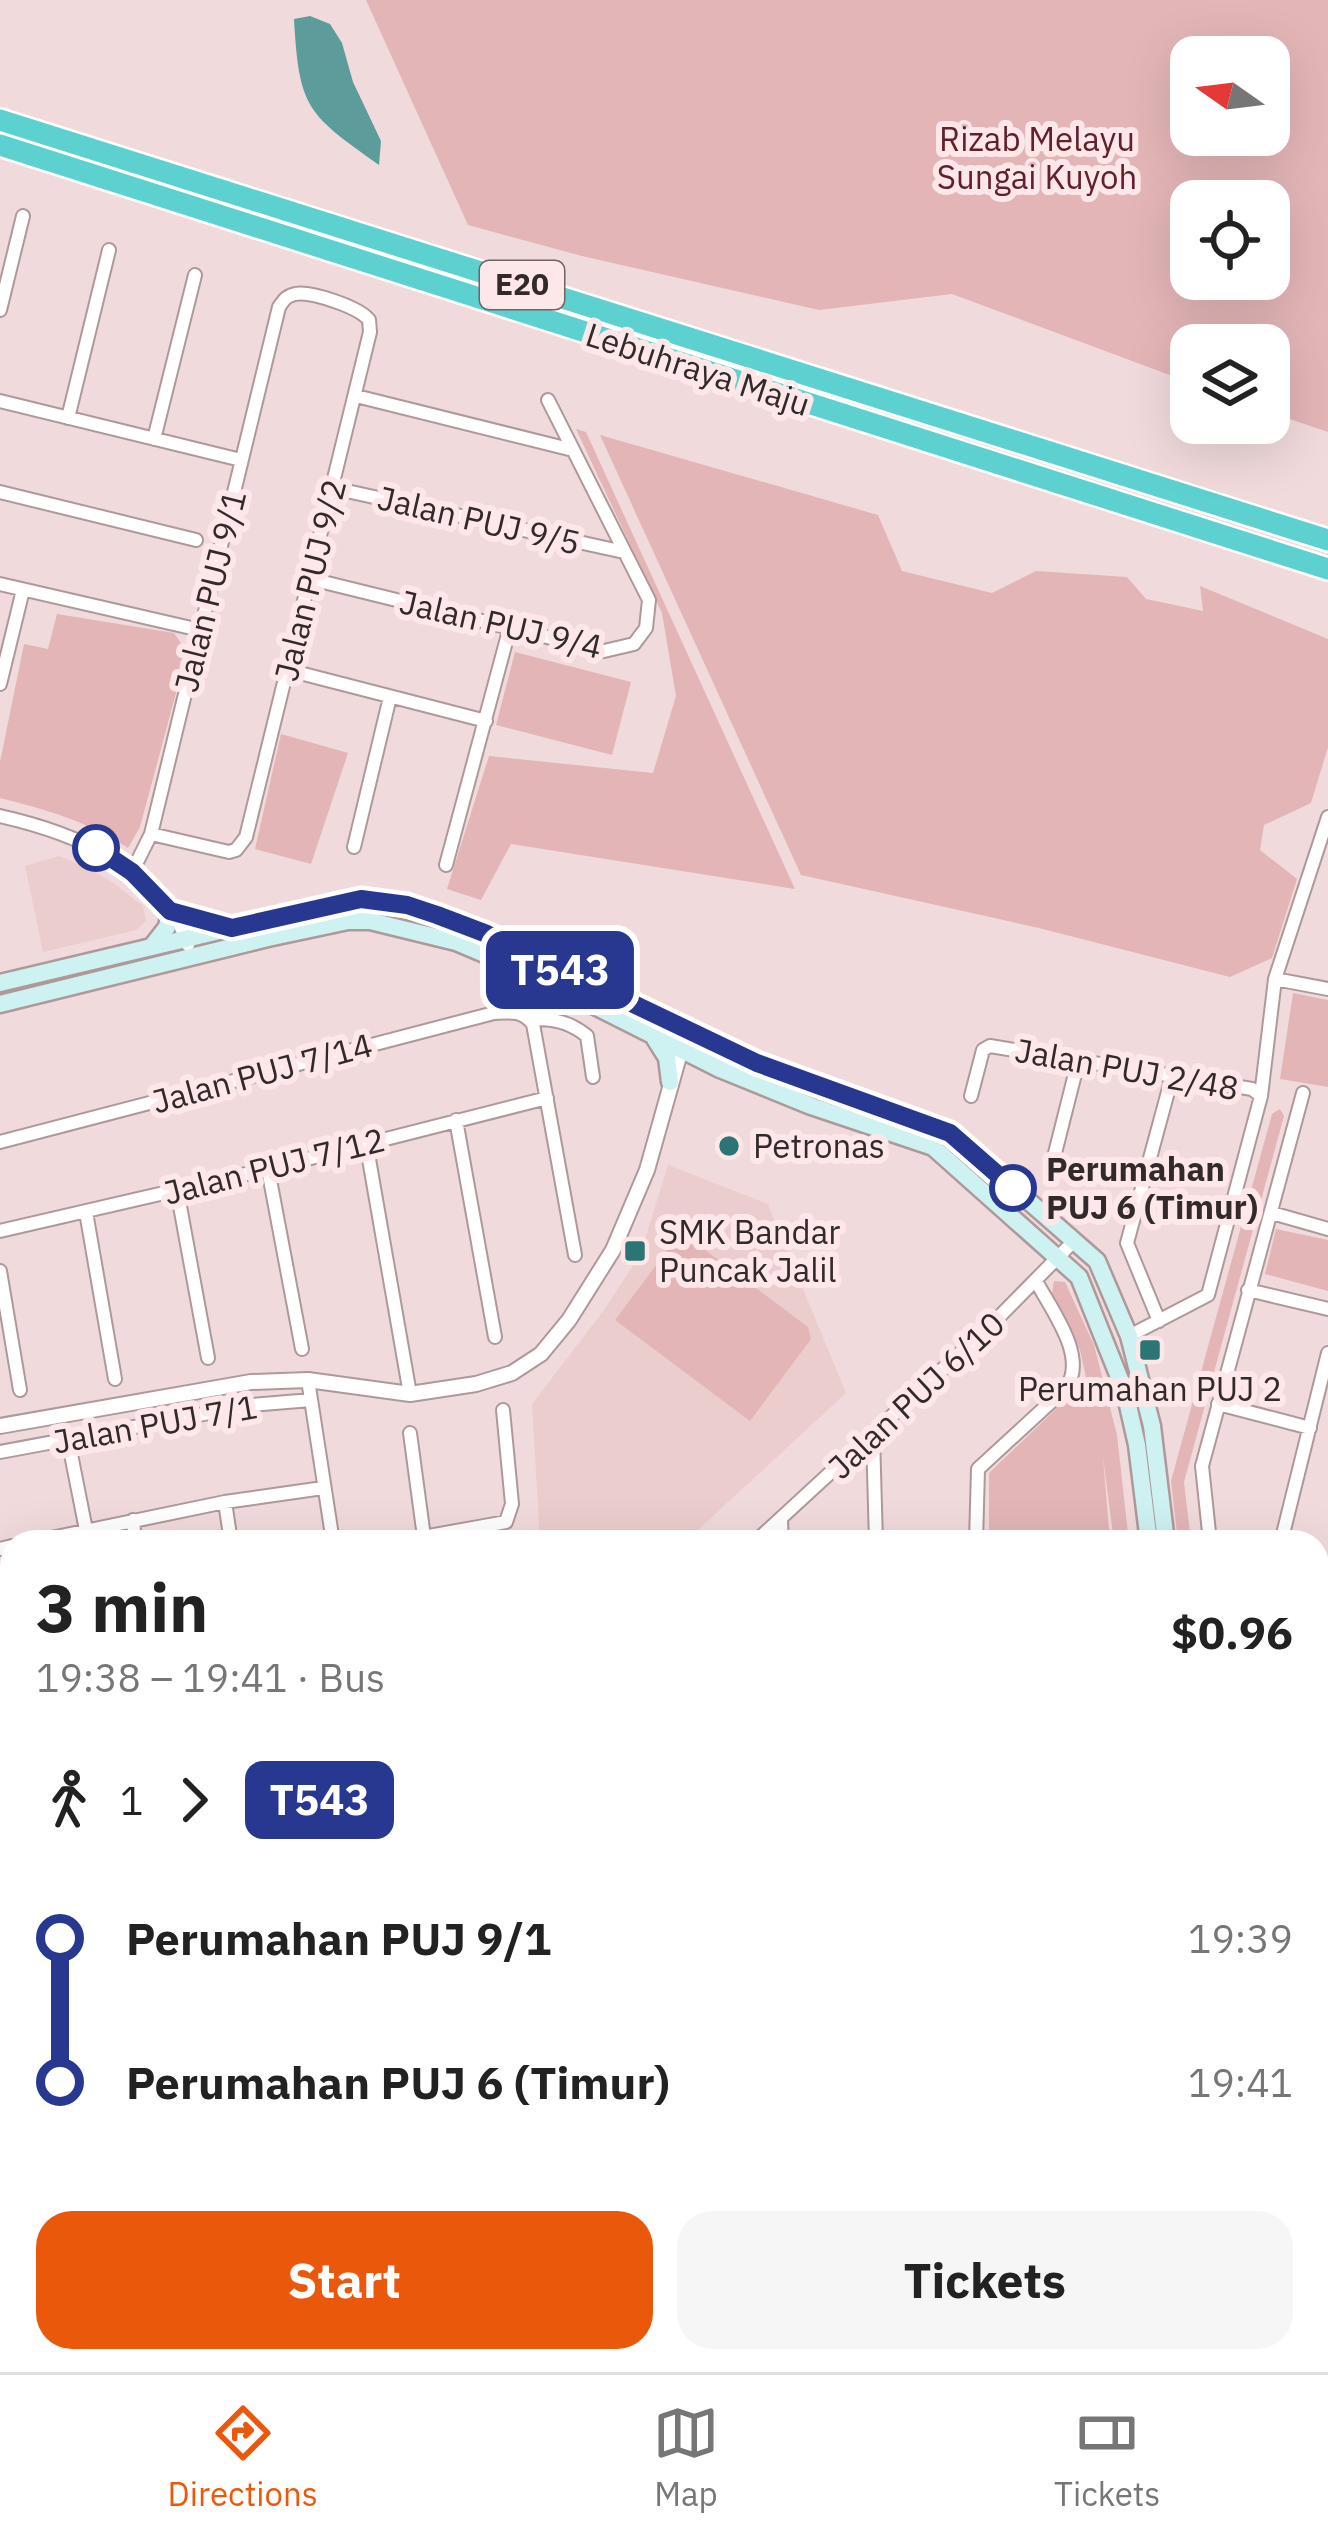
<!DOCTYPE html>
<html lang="en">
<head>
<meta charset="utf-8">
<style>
	body { margin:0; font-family:"IBM Plex Sans",sans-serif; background:#f6f6f6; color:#222; height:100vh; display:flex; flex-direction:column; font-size:45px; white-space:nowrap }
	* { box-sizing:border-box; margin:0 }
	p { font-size:39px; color:#767676 }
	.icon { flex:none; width:66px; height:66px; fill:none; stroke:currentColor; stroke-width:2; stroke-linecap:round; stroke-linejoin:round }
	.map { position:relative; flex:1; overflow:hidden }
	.drawer { position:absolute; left:0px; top:1530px; width:1329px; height:843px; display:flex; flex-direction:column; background:#fff; border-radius:36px 36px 0 0; box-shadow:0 12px 48px #0002 }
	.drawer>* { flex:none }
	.badge { padding:0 24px; border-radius:18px; font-size:42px; line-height:78px }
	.needle { width:78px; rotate:284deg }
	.buttons { position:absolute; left:1170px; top:36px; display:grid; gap:24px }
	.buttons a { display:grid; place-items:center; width:120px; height:120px; border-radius:24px; background:#fff; box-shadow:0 12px 48px #0002; font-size:60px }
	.map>.badge { position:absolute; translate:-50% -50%; box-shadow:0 0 0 6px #fff }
	.legs { display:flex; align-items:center; gap:18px; height:132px; padding:0 36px; font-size:39px }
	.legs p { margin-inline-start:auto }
	.overview { display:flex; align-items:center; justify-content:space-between; height:204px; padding:0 36px }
	h1 { font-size:66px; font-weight:700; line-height:90px }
	.cta { display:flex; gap:24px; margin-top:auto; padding:24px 36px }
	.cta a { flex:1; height:138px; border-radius:36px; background:#ea580c; color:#fff; font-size:48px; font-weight:700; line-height:138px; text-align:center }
	.cta a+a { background:#f6f6f6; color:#222 }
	ul { padding:0 36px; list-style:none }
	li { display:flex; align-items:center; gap:42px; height:144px; font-size:45px }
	li i { display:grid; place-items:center; width:18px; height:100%; margin:0 15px; background:currentColor }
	li i::after { content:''; width:30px; height:30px; margin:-15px; border:9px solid; border-radius:50%; background:#fff }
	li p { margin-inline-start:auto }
	li:first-child i { background:linear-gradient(#0000 50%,currentColor 0) }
	li:last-child i { background:linear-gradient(currentColor 50%,#0000 0) }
	.tabs { display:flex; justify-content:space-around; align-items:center; height:168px; border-top:3px solid #e0e0e0; background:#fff; font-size:33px; color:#767676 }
	.tabs a { display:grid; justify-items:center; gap:6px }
	.tabs .selected { color:#ea580c }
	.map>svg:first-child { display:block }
</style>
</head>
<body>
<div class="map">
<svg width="1328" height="2372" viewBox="0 0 1328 2372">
	<rect width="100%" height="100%" fill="#f1dadb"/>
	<path fill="#eccdce" d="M59,856L87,867L115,884L143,906L146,921L136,930L43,952L25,866Z
		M668,1165L768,1204L846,1393L685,1542H540L532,1404L604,1310L640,1255Z
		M1328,1789V2323L1317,2324V1791Z"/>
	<path fill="#e3b5b7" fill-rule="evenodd" d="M366,0H1328V432L1269,412V345H1191V383L952,294L819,310L582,256L468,225ZM1191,57H1269V135H1191ZM1191,201H1269V279H1191Z
		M576,429L586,432L795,889L511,844L481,900L447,889L489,756L653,773L676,696L662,613Z
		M600,435L878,515L902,571L992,593L1036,571L1127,577L1146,599L1203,611L1200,586L1328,639V747L1311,803L1264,825L1260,850L1297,879L1272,958L1230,977L1039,928L801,875Z
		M57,614L174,633L187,652L140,827L128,848C87,821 47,810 0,798V762L24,644L48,649Z
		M515,652L631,682L612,755L496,725Z
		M281,734L348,753L311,864L255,849Z
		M1293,993L1328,1000V1087L1280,1079Z
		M1280,1109L1284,1116L1184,1482L1191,1542H1178L1171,1481L1272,1114Z
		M1276,1229L1328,1240V1291L1265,1274Z
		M681,1232L808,1327L811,1339L750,1421L615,1320Z
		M1054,1281L1065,1282L1094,1345L1117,1435L1129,1542H1114L1103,1457L1110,1542H989V1473L1083,1383L1088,1386L1080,1350L1052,1293Z"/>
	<path fill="#5c9c9b" d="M310,16L330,24L342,43L353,82L381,141L379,165C308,114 299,110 294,19Z"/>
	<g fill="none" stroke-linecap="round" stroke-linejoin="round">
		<path stroke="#5c9c9b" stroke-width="3" d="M1317,1748L1328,1747"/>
		<defs>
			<path id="minor" d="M0,310L23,216
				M356,396L573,450
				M0,401L241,460
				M68,418L109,250
				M154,439L195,275
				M333,488L624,552
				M0,492L196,540
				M311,579L604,651L634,644L646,628L649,600L548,400
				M0,584L200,630
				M288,670L486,721
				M0,684L23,590
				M0,816C72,832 163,868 188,945
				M354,847L390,697
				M446,865L510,627
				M132,872L151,834L279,307C284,300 286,296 295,294C311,291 359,307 369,320L370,332L246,837L236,850L229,852L151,834
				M1275,979L1328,989
				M530,1020C552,1017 570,1022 587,1036L593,1077
				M971,1096L983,1050L990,1046L1252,1089L1261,1096L1208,1295L1129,1336
				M1261,1096L1275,979L1328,817
				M456,1120L495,1337
				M0,1142L494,1013C511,1012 522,1010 533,1024L575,1255
				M366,1142L410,1394
				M268,1169L302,1349
				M1051,1169L1078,1062
				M177,1190L208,1358
				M86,1212L115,1379
				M1272,1213L1328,1229
				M0,1231L268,1169L547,1098
				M0,1271L20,1390
				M1248,1290L1328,1309
				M1159,1321L1127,1243L1172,1077
				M308,1380L333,1542
				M1218,1404L1310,1428
				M410,1433L424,1537
				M873,1436L876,1542
				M68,1439L86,1530
				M0,1452L252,1405L311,1400
				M225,1502L231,1542
				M133,1520L135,1542
				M781,1521L782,1542
				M32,1542L225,1502L323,1488
				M395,1542L506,1522L512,1504L503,1410
				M755,1542L995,1321L1073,1242
				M976,1542L978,1469L1066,1388C1088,1357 1052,1311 1036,1281
				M1210,1542L1202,1466L1303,1093
				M1281,1542L1328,1353
				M0,1549L12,1546
				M1317,1600L1328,1603
				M1317,1809L1328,1808
				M1317,1924L1328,1923
				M0,1967H12
				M1317,2193L1328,2191
				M0,2241L12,2246
				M1317,2302L1328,2303
				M213,2361L230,2372
				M822,2361L828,2372
				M1103,2361L1104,2372
				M1199,2361L1201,2372
				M32,2372L35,2361
				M138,2372L141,2361"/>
			<path id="tertiary" d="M0,1426L251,1382L308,1380L410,1394L476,1384L512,1373L541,1354L569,1320L613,1250L647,1170L683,1042
				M1317,1776L1328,1774
				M0,2195L12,2199
				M0,2209L12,2214
				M274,2361L291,2372
				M308,2361L325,2372"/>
			<path id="secondary" d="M153,945L167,927L170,911L223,925
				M0,983L345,901L378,900L438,915L757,1063L951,1133L1097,1261L1129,1336L1152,1426L1166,1542
				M0,1004L268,938L348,921H370L456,942L527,972L720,1069L811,1106L933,1147L1079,1277L1125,1392L1137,1445L1149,1542
				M655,1039L667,1058L670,1082
				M1317,2352L1328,2351
				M1242,2361L1244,2372
				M1255,2361L1257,2372
				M1286,2372L1328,2367"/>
			<path id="motorway" d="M0,120L1328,540
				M0,145L1328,569"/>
		</defs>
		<use href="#minor" stroke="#ae999a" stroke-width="16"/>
		<use href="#tertiary" stroke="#ae999a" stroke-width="18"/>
		<use href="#secondary" stroke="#ae999a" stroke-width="21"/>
		<use href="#motorway" stroke="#fff" stroke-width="26"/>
		<use href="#minor" stroke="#fff" stroke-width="12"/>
		<use href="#tertiary" stroke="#fff" stroke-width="14"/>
		<use href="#secondary" stroke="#cef1f1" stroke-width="16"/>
		<use href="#motorway" stroke="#5dd1d0" stroke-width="21"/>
	</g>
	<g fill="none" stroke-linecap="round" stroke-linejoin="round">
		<defs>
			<path id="line-1" d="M96,848L132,872L170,911L232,928L361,899L407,905L437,915L487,934L757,1063L950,1133L1013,1188"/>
		</defs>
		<use href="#line-1" stroke="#fff" stroke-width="27"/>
		<use href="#line-1" stroke="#283890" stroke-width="18"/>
	</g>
	<g fill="#fff" stroke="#283890" stroke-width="6">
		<circle cx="96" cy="848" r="21"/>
		<circle cx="1013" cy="1188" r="21"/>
	</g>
	<g fill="#2b7575" stroke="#fee7e8" stroke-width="4.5">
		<circle cx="729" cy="1146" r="12"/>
		<rect x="623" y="1239" width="24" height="24" rx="6"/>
		<rect x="1138" y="1338" width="24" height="24" rx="6"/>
	</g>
	<g text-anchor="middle" stroke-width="12" stroke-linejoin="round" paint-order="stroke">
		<rect fill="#fee7e8" stroke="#6f6363" stroke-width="3" x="480" y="261" width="84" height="48" rx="9"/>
		<g font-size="30" font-weight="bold" fill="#322a2a">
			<text x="522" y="295">E20</text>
		</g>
		<g font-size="33" fill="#62202a" stroke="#fee7e8">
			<text x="1037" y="151">Rizab Melayu<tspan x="1037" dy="38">Sungai Kuyoh</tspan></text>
		</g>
		<g font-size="33" fill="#322a2a" stroke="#fee7e8">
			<text transform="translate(698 369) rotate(18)" y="12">Lebuhraya Maju</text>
			<text transform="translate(479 520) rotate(13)" y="12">Jalan PUJ 9/5</text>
			<text transform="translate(310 580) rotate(-76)" y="12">Jalan PUJ 9/2</text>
			<text transform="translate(210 591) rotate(-76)" y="12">Jalan PUJ 9/1</text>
			<text transform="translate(501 624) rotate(13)" y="12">Jalan PUJ 9/4</text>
			<text transform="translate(1127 1069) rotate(10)" y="12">Jalan PUJ 2/48</text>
			<text transform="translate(262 1073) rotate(-15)" y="12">Jalan PUJ 7/14</text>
			<text transform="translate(274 1166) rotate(-14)" y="12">Jalan PUJ 7/12</text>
			<text transform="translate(916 1395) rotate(-43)" y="12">Jalan PUJ 6/10</text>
			<text transform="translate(155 1424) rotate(-10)" y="12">Jalan PUJ 7/1</text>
		</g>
		<g font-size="33" fill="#322a2a" stroke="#fee7e8" text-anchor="start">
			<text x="753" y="1158">Petronas</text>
			<text x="659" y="1244">SMK Bandar<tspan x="659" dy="38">Puncak Jalil</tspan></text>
			<text x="1150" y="1401" text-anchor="middle">Perumahan PUJ 2</text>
		</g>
		<g font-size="33" font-weight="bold" fill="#322a2a" stroke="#fee7e8" text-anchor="start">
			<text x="1046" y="1181">Perumahan<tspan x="1046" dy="38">PUJ 6 (Timur)</tspan></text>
		</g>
	</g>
</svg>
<div class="buttons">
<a><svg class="needle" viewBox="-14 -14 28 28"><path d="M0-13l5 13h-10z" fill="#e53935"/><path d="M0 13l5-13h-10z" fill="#767676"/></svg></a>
<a><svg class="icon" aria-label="locate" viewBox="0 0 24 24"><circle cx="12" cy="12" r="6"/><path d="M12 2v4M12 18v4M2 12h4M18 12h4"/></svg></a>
<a><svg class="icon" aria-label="layers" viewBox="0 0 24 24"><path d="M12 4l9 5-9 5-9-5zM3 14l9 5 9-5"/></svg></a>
</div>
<b class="badge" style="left:560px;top:970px;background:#283890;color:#fff">T543</b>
<section class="drawer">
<div class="overview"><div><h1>3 min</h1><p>19:38 – 19:41 · Bus</p></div><b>$0.96</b></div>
<div class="legs"><svg class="icon" aria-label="walk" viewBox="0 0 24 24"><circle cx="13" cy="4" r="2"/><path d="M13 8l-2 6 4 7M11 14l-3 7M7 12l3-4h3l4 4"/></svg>1<svg class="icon" aria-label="forward" viewBox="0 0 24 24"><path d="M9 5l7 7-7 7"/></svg><b class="badge" style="background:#283890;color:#fff">T543</b></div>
<ul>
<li><i style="color:#283890"></i><b>Perumahan PUJ 9/1</b><p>19:39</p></li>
<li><i style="color:#283890"></i><b>Perumahan PUJ 6 (Timur)</b><p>19:41</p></li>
</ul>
<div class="cta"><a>Start</a><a>Tickets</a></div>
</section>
</div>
<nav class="tabs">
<a class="selected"><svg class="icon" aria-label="directions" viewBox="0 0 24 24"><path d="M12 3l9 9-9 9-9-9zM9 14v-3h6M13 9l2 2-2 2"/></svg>Directions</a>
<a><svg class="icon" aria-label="map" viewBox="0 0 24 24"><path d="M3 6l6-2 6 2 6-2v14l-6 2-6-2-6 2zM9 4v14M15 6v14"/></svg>Map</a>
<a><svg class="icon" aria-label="tickets" viewBox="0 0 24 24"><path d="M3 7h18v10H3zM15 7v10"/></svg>Tickets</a>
</nav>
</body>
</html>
